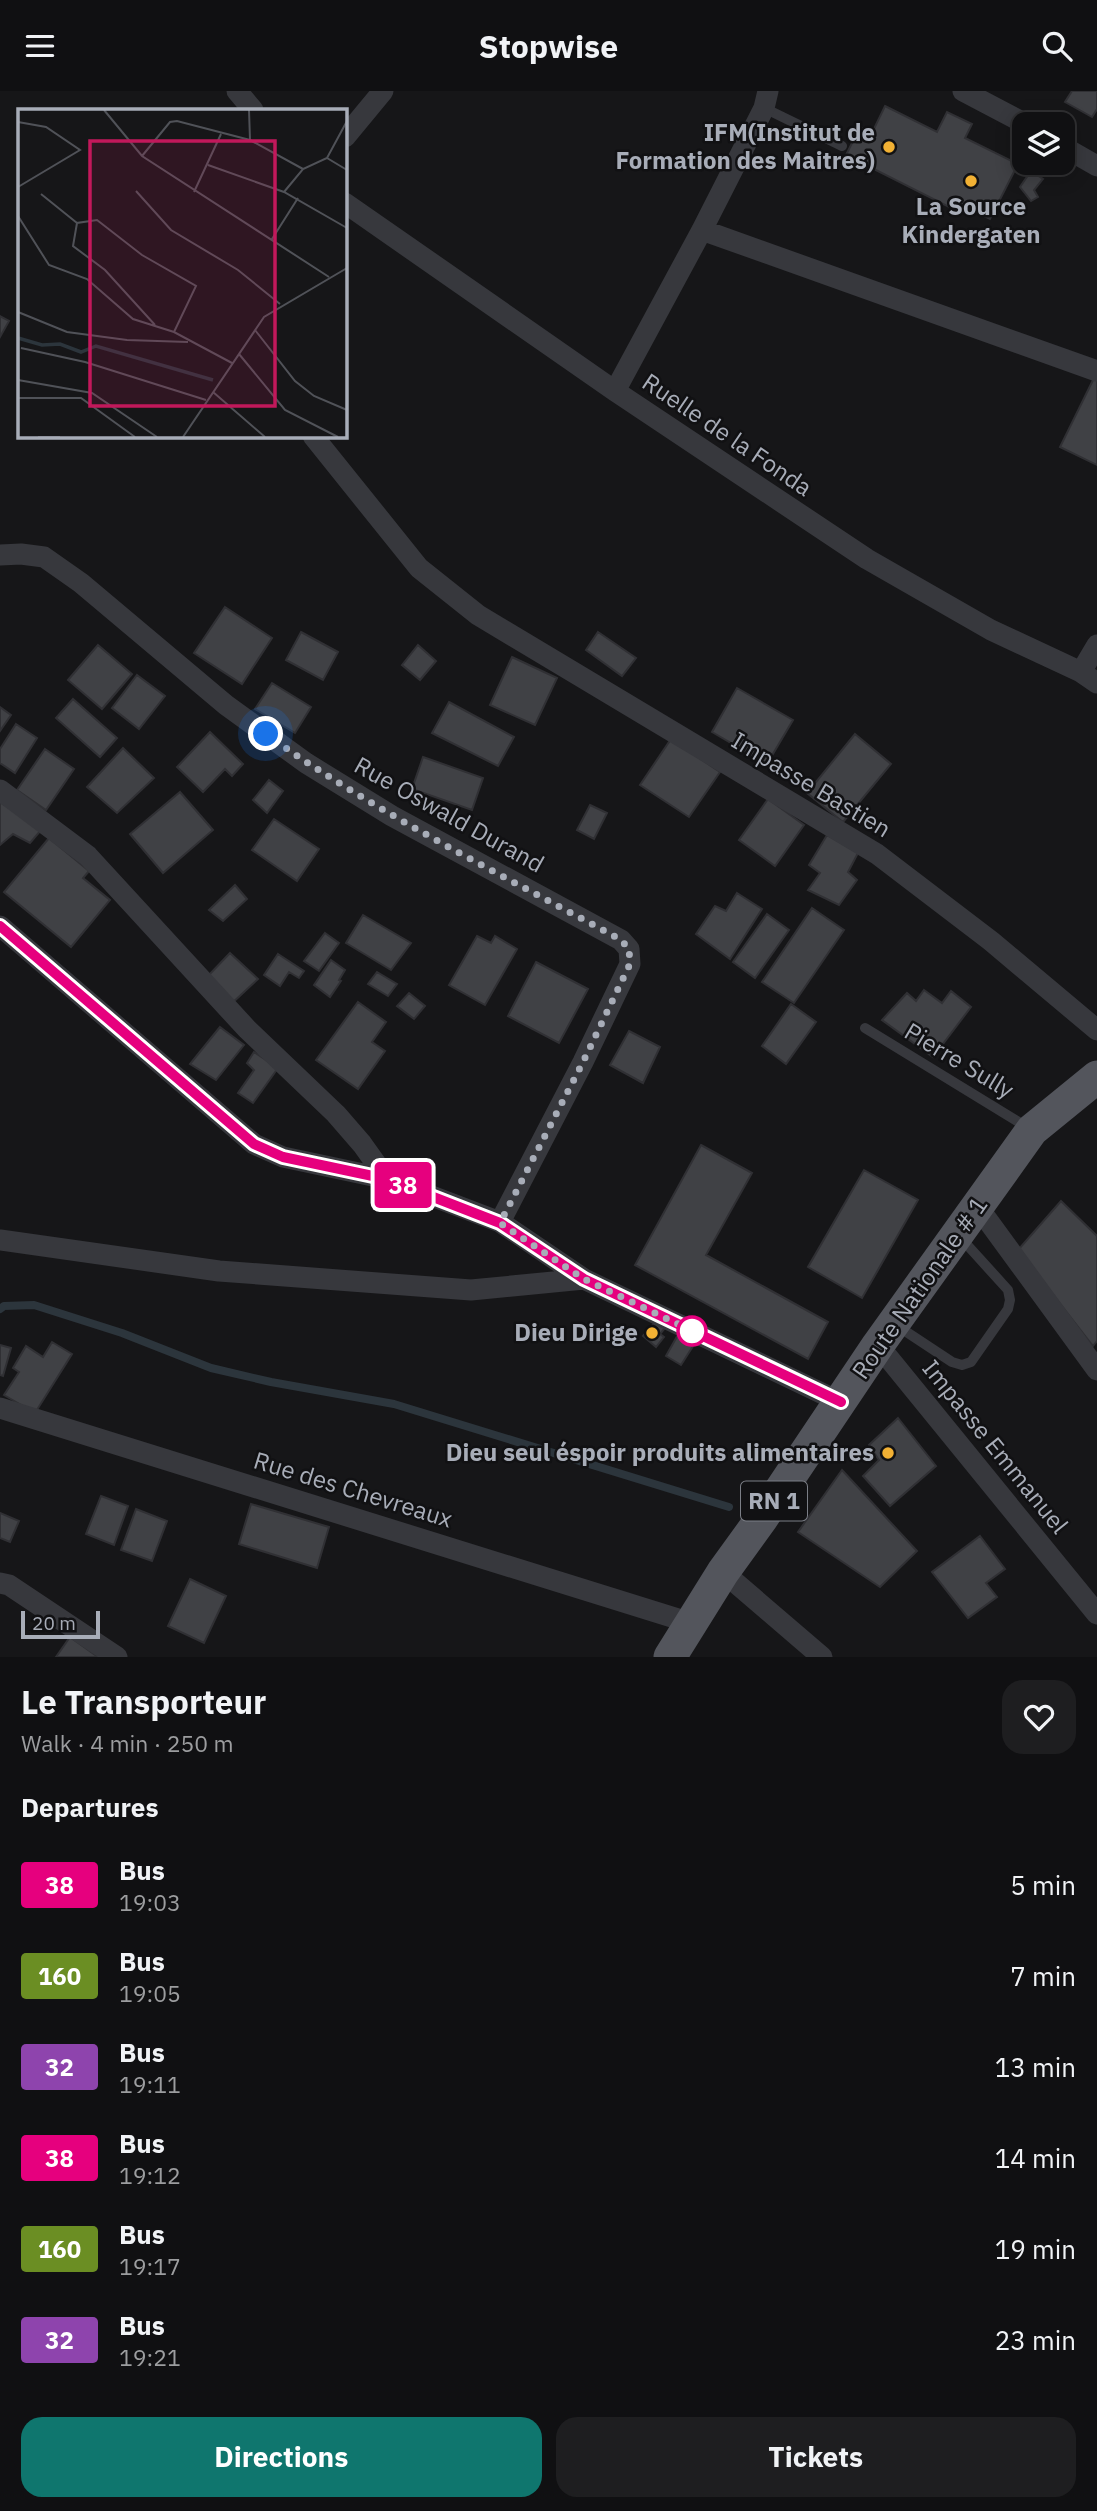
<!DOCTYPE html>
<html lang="en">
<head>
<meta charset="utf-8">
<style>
	body { margin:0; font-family:"IBM Plex Sans",sans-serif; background:#1e1e20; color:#f1f3f6; height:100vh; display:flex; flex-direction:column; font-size:26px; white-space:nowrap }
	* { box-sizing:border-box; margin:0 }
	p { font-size:23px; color:#9c9d9f }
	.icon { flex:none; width:38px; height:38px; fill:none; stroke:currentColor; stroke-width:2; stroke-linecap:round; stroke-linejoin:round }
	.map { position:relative; height:1566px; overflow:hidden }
	.drawer { display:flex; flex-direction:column; background:#101012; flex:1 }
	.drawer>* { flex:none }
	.badge { padding:0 14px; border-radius:5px; font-size:24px; line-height:46px }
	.buttons { position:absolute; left:1012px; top:21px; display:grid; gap:14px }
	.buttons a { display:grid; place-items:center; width:63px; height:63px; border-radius:14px; background:#101012; box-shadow:0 4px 18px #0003,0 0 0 2px #303032; font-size:35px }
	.scale { position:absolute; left:21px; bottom:18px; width:79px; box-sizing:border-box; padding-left:7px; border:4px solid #a8adb8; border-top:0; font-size:19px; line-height:24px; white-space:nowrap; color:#a8adb8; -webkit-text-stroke:5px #111113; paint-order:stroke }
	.you { position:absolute; width:35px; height:35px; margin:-18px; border:5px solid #fff; border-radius:50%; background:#1a73e8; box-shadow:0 0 0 10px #1a73e833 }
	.map>.badge { position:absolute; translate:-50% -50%; box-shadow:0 0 0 4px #fff }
	h2 { padding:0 21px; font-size:26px; line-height:63px }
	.round { display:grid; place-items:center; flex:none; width:74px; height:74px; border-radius:21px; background:#1e1e20 }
	.summary { display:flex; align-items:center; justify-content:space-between; height:119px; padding:0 21px }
	h1 { font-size:33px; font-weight:700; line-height:52px }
	.button { display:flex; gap:14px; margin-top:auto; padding:14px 21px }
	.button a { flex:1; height:80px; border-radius:21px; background:#0f766e; color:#fff; font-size:28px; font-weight:700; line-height:80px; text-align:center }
	.button a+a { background:#1e1e20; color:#f1f3f6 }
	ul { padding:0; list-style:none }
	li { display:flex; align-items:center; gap:21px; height:91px; padding:0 21px }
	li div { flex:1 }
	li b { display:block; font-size:26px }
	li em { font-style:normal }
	li .badge { min-width:77px; font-weight:700; text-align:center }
	header { display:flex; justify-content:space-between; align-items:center; height:91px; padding:0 21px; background:#101012; font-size:32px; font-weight:700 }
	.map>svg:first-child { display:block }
</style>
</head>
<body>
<header><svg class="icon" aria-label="menu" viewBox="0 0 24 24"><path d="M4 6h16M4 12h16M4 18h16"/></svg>Stopwise<svg class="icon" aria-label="search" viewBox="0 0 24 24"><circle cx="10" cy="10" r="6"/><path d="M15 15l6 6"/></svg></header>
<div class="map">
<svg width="1097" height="1566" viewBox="0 0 1097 1566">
	<rect width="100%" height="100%" fill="#161618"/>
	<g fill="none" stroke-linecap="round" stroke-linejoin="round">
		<path stroke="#2c353c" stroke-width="8" d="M0,1218L4,1215L34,1214L122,1242L211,1277L271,1291L394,1313L729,1416"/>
	</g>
	<path fill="#404145" stroke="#303034" stroke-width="2" d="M1072,0H1097V18L1092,26L1065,11Z
		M885,15L937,41L947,21L972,33L965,47L1018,73L990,128L952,109L949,116L846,64L860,36L872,42Z
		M1031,80L1043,88L1034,99L1038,106L1031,110L1020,96Z
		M0,225L9,230L0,246Z
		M1094,287L1097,289V374L1060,356Z
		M225,516L272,547L242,593L194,562Z
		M301,541L338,561L323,589L286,569Z
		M598,541L636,567L622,585L586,559Z
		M98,554L132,583L102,618L68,589Z
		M418,554L436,570L420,589L402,574Z
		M512,566L557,587L535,634L490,614Z
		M137,584L165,605L139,638L112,617Z
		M272,592L311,616L295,642L255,618Z
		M737,597L793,629L767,673L712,641Z
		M73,608L117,647L100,666L56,627Z
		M449,611L514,646L498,675L432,642Z
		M0,616L11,624L0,640Z
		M16,633L37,647L15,682L0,672V658Z
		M210,641L243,673L232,685L225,678L203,701L177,676Z
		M855,643L891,673L843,731L807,702Z
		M671,648L720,681L689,726L640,694Z
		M123,657L154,687L117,722L87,696Z
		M45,658L74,678L46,719L17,699Z
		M423,666L483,687L472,719L412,698Z
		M269,689L283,700L267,722L253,709Z
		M180,701L213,739L163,782L130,743Z
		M768,708L804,734L775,775L739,749Z
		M0,711L42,738L30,752L13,743L0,754Z
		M590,714L607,722L594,748L577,739Z
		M274,728L319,758L297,790L252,759Z
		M827,744L858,762L848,781L857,789L839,814L808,799L820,782L809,774Z
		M49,747L89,780L83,787L110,809L71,856L4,801Z
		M235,794L247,808L223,830L209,819Z
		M737,802L762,818L730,868L696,843L715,815L726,820Z
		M812,817L844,839L794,912L762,891Z
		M767,823L789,839L755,887L733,871Z
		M363,824L411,852L391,879L346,852Z
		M325,842L339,852L319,880L304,870Z
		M477,845L491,852L495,845L517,858L485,914L449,894Z
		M230,862L258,888L230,914L206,887Z
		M278,863L304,880L299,887L289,881L280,895L264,884Z
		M331,869L345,879L339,889L341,890L330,906L314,894Z
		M536,871L588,898L559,952L508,925Z
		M377,881L397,893L388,905L368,893Z
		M924,899L942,912L951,900L971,916L933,966L882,929L907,902L916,910Z
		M409,902L425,915L414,928L397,915Z
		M358,911L386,931L372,951L385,960L358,998L316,969Z
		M791,913L816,931L786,973L762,955Z
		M220,936L244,954L216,989L190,973Z
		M629,940L660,956L643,992L610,974Z
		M254,961L278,977L253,1012L238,1002L254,979L247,972Z
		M701,1054L752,1082L706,1164L828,1231L808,1268L635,1174Z
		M864,1079L918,1109L862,1207L808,1176Z
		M1061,1110L1097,1145V1250L1093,1255L1018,1159Z
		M656,1230L665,1237L660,1243L664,1246L656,1256L643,1245Z
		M679,1242L695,1252L681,1274L666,1265Z
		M52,1251L72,1263L35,1322L4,1304L19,1281L13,1277L26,1255L43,1266Z
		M0,1254L11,1257L3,1285L0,1284Z
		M898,1327L936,1375L890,1415L863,1385L879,1369L869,1354Z
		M842,1379L917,1460L880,1496L798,1441Z
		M101,1405L128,1415L114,1454L86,1443Z
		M251,1413L329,1436L317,1477L239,1453Z
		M136,1418L167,1430L152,1470L121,1459Z
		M0,1422L19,1430L10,1451L0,1447Z
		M980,1445L1005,1478L986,1492L997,1506L968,1527L932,1481Z
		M190,1488L226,1505L204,1552L168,1535Z
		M70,1546L98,1566H56Z"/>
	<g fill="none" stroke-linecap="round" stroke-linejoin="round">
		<path stroke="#37383d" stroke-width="10" d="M764,17L842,55
			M865,937L1030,1038
			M896,1234L952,1271L962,1274L971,1271L1008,1218L1010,1209L1008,1199L960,1146"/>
		<path stroke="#37383d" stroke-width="21" d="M237,0L253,19
			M963,0L1026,33
			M345,46L383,0
			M1062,55L1097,75
			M345,112L615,300L867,468L991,539L1081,581L1097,592
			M702,139L1097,280
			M615,300L702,139L764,17L768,0
			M313,345L419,477L478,524L877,763L991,850L1097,939
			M0,464L21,463L44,466L81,492L226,614L306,672L392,725L621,849L629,858L630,873L583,971L500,1131
			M1081,581L1097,554
			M0,699L88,765L247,938L336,1023L362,1053L387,1088
			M0,835L254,1053L283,1066L387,1088L500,1131L584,1188L840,1311
			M978,1116L1097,1279
			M0,1149L219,1180L471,1199L584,1188
			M878,1254L1097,1523
			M0,1317L691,1532
			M723,1481L822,1566
			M0,1492L9,1494L117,1566"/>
		<path stroke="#53555c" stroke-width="33" d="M670,1566L723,1481L762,1427L878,1254L1032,1039L1097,986"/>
	</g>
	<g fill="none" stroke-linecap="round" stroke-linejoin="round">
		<defs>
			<path id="line" d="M0,835L254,1053L283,1066L387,1088L500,1132L584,1188L841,1311"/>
		</defs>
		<use href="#line" stroke="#fff" stroke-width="16"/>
		<use href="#line" stroke="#e6007e" stroke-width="10"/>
		<path stroke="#a8adb8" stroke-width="7" stroke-dasharray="0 12.6" d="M266,643C377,723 501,783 621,849L629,858L630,873L583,971L500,1132L584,1188L701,1244L692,1240"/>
	</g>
	<g fill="#f2b134" stroke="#111113" stroke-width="2.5">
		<circle cx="889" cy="56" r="7"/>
		<circle cx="971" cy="90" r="7"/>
		<circle cx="652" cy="1242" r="7"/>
		<circle cx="888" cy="1362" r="7"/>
	</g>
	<circle fill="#fff" stroke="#e6007e" stroke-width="3.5" cx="692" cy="1240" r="14"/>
	<g text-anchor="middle" stroke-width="5" stroke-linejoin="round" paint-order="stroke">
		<rect fill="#111113" stroke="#7b7e86" stroke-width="2" x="741" y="1390.5" width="66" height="39" rx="5"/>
		<g font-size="23" font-weight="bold" fill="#a8adb8">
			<text x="774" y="1418">RN 1</text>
		</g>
		<g font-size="24" font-weight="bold" fill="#a8adb8" stroke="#111113" text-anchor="end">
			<text x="875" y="50">IFM(Institut de<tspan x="875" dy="28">Formation des Maitres)</tspan></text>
			<text x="971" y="124" text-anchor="middle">La Source<tspan x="971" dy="28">Kindergaten</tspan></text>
			<text x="638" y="1250">Dieu Dirige</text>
			<text x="874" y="1370">Dieu seul éspoir produits alimentaires</text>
		</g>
		<g font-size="24" fill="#a8adb8" stroke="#111113">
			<text transform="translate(727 344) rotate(34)" y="8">Ruelle de la Fonda</text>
			<text transform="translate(811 694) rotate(31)" y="8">Impasse Bastien</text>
			<text transform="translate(449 724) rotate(29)" y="8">Rue Oswald Durand</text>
			<text transform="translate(959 970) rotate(31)" y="8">Pierre Sully</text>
			<text transform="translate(920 1197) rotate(-55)" y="8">Route Nationale # 1</text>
			<text transform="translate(995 1356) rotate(51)" y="8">Impasse Emmanuel</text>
			<text transform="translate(353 1399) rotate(17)" y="8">Rue des Chevreaux</text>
		</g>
	</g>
	<g transform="translate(18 18)">
		<rect width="329" height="329" fill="#161618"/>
		<path fill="none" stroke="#2c353c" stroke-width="3.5" d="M0,229L24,236L42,235L63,243L78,237L195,271"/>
		<path fill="none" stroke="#505258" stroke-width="2" d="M86,1L124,47L311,168M231,1L232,31M0,13L28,18L62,41L0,78M124,47L152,13L159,12L232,31L285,60M309,49L329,61M190,56L266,83L329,119M118,82L153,121L220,161L262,195M176,83L203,25M266,83L285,60L309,49L329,12M23,85L59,114M0,107L31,156L69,170L115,210L156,223L214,254M254,130L280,89M0,203L49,223L109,231L170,233M137,216L87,161L55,137L59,114L79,111L124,146L178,177L156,223M237,221L277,272L296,287L329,301M3,239L67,253L188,291M221,245L267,301L320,328M0,271L74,284L139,328M195,283L247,328M0,289H63L117,328M20,328H42M165,328L246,208L329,159"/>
		<path fill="#c2185b" fill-opacity="0.15" stroke="#c2185b" stroke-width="3.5" d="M72,32H257V297H72Z"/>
		<rect width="329" height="329" fill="none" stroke="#a8adb8" stroke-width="3.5"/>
	</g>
</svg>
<div class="buttons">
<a><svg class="icon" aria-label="layers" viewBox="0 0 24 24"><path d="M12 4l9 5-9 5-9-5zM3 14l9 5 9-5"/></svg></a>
</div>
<div class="scale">20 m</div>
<div class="you" style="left:266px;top:643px"></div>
<b class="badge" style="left:403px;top:1094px;background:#e6007e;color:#fff">38</b>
</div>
<section class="drawer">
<div class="summary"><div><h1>Le Transporteur</h1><p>Walk · 4 min · 250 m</p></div><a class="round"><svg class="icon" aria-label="heart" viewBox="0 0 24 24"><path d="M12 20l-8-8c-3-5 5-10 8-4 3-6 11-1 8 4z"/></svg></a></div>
<h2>Departures</h2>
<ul>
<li><span class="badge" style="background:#e6007e;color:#fff">38</span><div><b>Bus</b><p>19:03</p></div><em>5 min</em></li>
<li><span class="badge" style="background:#6b8e23;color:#fff">160</span><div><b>Bus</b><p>19:05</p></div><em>7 min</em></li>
<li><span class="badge" style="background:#8e44ad;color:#fff">32</span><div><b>Bus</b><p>19:11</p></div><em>13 min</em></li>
<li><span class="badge" style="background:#e6007e;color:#fff">38</span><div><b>Bus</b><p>19:12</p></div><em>14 min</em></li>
<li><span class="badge" style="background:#6b8e23;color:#fff">160</span><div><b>Bus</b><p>19:17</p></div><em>19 min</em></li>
<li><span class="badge" style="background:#8e44ad;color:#fff">32</span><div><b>Bus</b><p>19:21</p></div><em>23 min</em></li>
</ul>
<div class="button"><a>Directions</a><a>Tickets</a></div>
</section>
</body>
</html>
